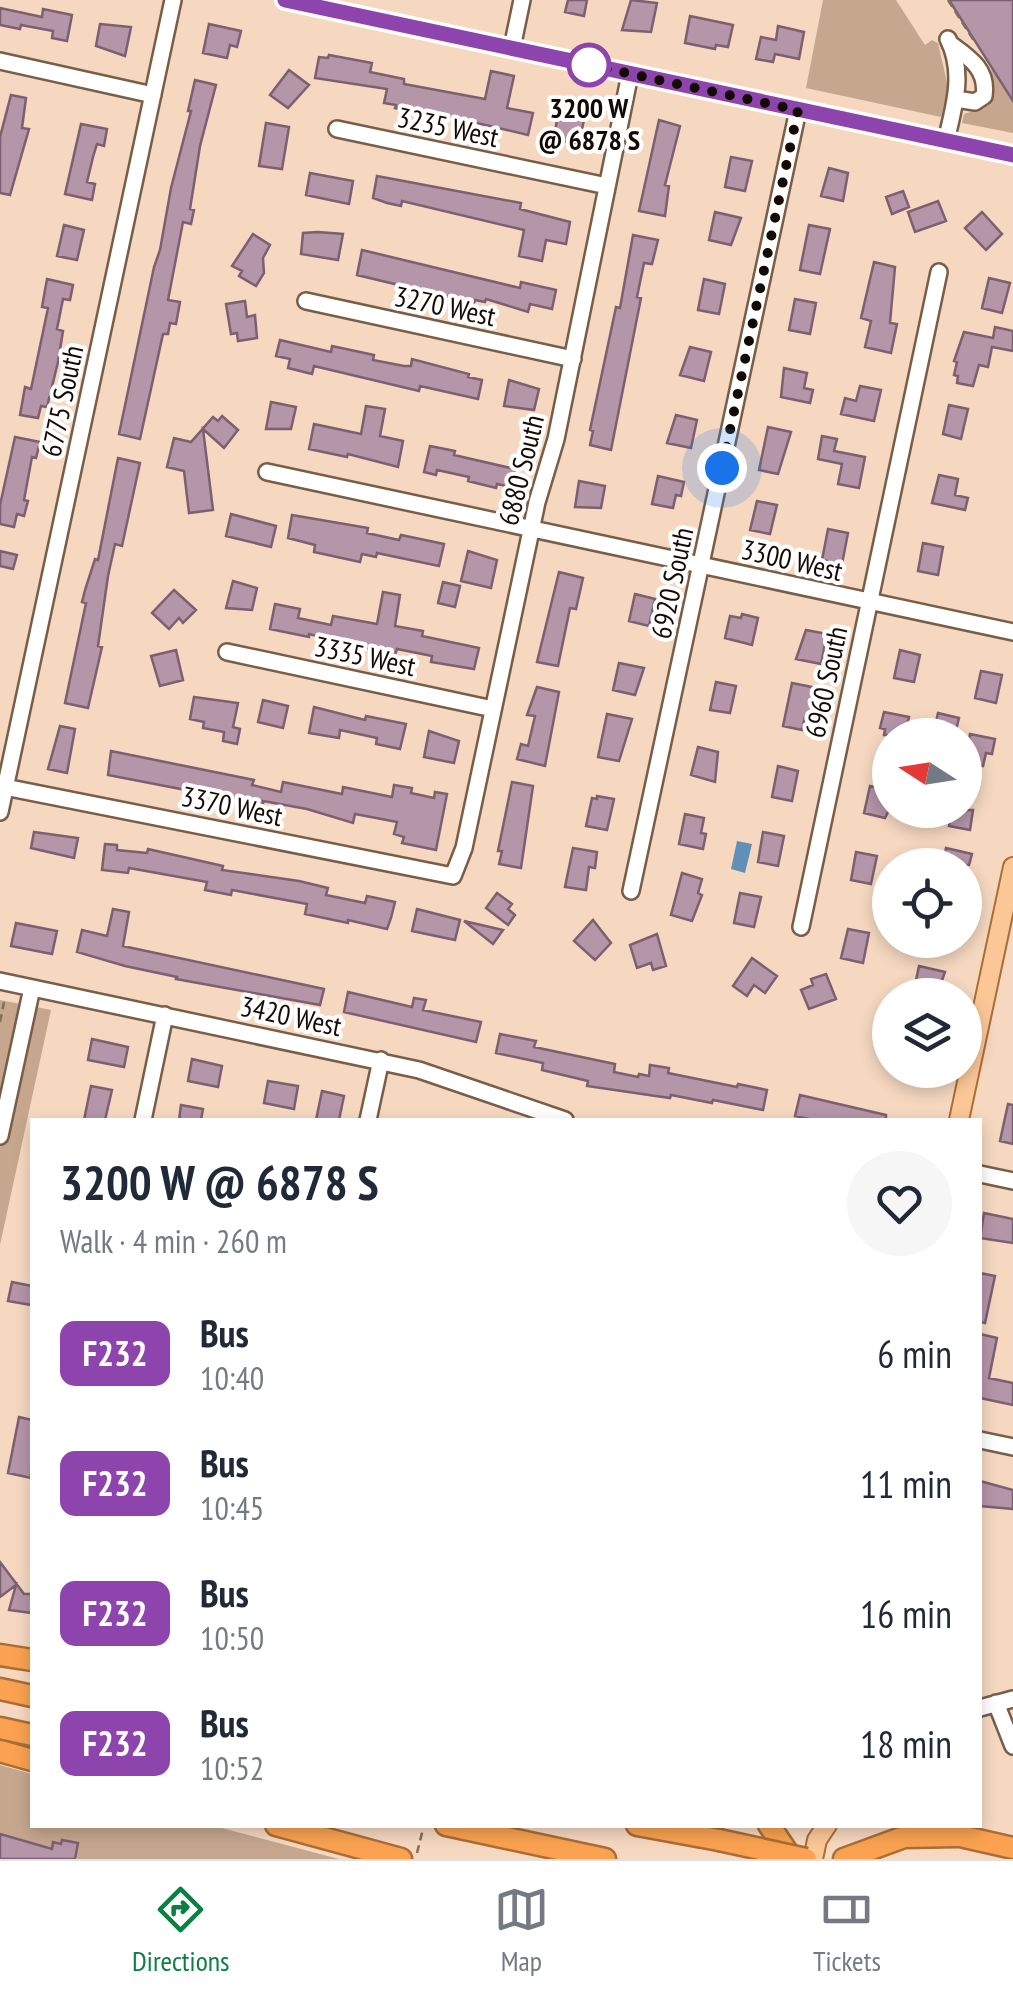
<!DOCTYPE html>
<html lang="en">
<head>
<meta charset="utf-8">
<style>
	body { margin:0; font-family:"PT Sans Narrow",sans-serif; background:#f6f6f7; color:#1f2937; height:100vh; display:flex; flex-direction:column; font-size:38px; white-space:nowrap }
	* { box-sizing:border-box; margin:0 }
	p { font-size:32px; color:#747a83 }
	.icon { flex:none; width:55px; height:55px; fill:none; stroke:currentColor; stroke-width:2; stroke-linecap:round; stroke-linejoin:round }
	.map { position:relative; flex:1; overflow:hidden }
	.drawer { position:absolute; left:30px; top:1118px; width:952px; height:710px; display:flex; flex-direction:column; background:#fff; border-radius:0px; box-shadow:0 5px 15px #0003 }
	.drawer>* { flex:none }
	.badge { padding:0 20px; border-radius:15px; font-size:35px; line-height:65px }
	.needle { width:65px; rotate:282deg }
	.tools { position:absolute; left:872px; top:718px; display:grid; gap:20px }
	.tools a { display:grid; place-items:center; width:110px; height:110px; border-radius:50%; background:#fff; box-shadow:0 5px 15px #0003; font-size:50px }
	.you { position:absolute; width:50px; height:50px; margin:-25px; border:8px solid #fff; border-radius:50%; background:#1a73e8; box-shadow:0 0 0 15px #1a73e833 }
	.map>.badge { position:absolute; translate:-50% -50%; box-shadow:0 0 0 5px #fff }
	.round { display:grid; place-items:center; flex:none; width:105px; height:105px; border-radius:52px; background:#f6f6f7 }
	.summary { display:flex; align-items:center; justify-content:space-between; height:170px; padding:0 30px }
	h1 { font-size:48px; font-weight:800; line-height:75px }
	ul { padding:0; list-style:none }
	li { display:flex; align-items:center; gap:30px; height:130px; padding:0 30px }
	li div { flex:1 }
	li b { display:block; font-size:38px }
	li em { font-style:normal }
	li .badge { min-width:110px; font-weight:700; text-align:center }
	.dock { display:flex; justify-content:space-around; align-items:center; height:140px; border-top:2px solid #e0e1e3; background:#fff; font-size:28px; color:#747a83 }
	.dock a { display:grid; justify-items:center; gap:5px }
	.dock .on { color:#0b8043 }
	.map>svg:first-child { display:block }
</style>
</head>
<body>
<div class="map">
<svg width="1013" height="1859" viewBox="0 0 1013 1859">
	<rect width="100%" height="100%" fill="#f6d8c0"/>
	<path fill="#c6a78e" d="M823,0H896L925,45L932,40L938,43L948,87L941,117L806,88Z
		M991,68L1013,101V133L962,123L964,114L983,108L993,97Z
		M0,1000L51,1010L0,1245Z
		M0,1765L32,1774V1825H210L339,1859H78L75,1856L77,1843L62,1840L61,1844L53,1842L52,1849L39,1846L22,1850L24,1840L0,1834Z"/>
	<path fill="#628fb6" d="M737,841L752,844L745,873L731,869Z"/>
	<path fill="#b595a8" stroke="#7c5f71" stroke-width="2.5" d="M568,0H587L584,16L565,12Z
		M631,0L657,3L651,32L622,30Z
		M949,0H1013V101Z
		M0,8L42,17L43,9L72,15L67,41L52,38L53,31L21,25L20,29L0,25Z
		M690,16L733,25L728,47L716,45L715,49L685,43Z
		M100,24L131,27L125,56L96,46Z
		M209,24L241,31L237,47L230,45L227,58L203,53Z
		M778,26L804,32L799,59L775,54L773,62L756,59L761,37L776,40Z
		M329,55L372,63L370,72L404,79V84L485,99L491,71L514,76L507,108L533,113L528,135L413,108L412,112L395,108L396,105L384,103L387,89L315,78L319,57L328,58Z
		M289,70L309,85L288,108L270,95Z
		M195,80L216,85L200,146L190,209L194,210L191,224L183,222L168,300L180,302L176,324L170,323L168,334H163L140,439L119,434L154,267L160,250L171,188L191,111H188Z
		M11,95L26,98L22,128L29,129L10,195L0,193V137Z
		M558,115L584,120L579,143L553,141Z
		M659,120L680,126L665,185L669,186L665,216L639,211Z
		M266,123L289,127L282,169L259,166Z
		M81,124L107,129L104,146L97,144L93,157L87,182L95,184L92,200L65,194Z
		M731,157L752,161L745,191L725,187Z
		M829,168L848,173L843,201L821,196Z
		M310,173L353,181L349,204L306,195Z
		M377,176L521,203L520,209L570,222L566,244L546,240L542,261L519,256L524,230L402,201L401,206L387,203L373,198Z
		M903,191L909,207L892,214L886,197Z
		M938,201L946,221L915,232L908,212Z
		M715,212L741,218L731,245L709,240Z
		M982,212L1002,234L986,250L965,228Z
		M64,225L84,230L77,260L57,256Z
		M809,225L830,229L820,274L800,270Z
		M318,232L343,234L338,260L301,254L303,233Z
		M253,234L270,245L263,258L264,273L256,286L239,276L242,271L232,266Z
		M633,235L658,240L652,264L644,263L637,297L641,298L611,450L590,445L593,431L590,430L616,307L620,308Z
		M362,250L520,288L521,282L556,290L552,309L530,304L528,312L486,299L485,302L475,300L474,303L357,275Z
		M874,262L895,267L890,323L897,324L891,353L865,347L871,321L861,318Z
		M989,278L1010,283L1002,313L982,308Z
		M47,279L73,285L70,300L63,299L57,329L63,331L58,362L47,407L41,406L38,418L20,415L25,387L31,389L48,308L42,307Z
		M704,279L725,284L719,314L698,310Z
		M795,299L816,303L810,334L789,330Z
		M245,301L247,317L255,315L257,338L238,341L237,333L231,334L226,304Z
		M995,327L1013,331V351L992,347L988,367L979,365L973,386L957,383L958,376L954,375L957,362L954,361L964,332L993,338Z
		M280,340L331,352L332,346L374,355L373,360L404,366H411L412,359L469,374L468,377L482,380L478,399L420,386L419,391L314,366L312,374L288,368L290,359L276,356Z
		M690,347L711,352L704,381L680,375Z
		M784,368L807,373L804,388L813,390L810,403L781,397Z
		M509,380L539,389L534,410L504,406Z
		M860,386L881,390L874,421L841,414L845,398L856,401Z
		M271,402L296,407L291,429H266Z
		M949,405L968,409L961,439L943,434Z
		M366,406L385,409L380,436L403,441L398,467L348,454L347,457L309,449L314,424L361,434Z
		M676,415L697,420L691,448L667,443Z
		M222,416L238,430L224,448L203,429L213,510L189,513L184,471L167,467L174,438L191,442L213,417L218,421Z
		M768,427L791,432L778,474L759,470Z
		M822,436L837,439L834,451L865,457L859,488L838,484L842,464L818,459Z
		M15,437L40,442L36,458L32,457L24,500L28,501L24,516L17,514L14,527L0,524V505Z
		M430,446L455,451L454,455L515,469L511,487L497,484L496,488L468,481L469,477L437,470L436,475L424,472Z
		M118,458L140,463L122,546L115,544L108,576L98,646L102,647L88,708L65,703L86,603L82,602L85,590L95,559L98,560Z
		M939,475L958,479L955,495L968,498L965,510L932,503Z
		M658,476L684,482L681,496L676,495L673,508L652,504Z
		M579,481L605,486L601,508L575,507Z
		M757,501L777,505L770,534L750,530Z
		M231,514L276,526L271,547L226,536Z
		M292,515L368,528L367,533L399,540L401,535L444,544L439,566L377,553L376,557L362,554L360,562L314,552L315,545L288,538Z
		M828,529L848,533L842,564L822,560Z
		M923,543L943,547L938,575L918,571Z
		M0,551L17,555L13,569L0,566Z
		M468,551L497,560L491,588L461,581Z
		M559,572L583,578L576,609L570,608L558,666L537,662Z
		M233,581L257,588L252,610L226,608Z
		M443,582L460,586L455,607L438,603Z
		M174,590L196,610L183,623L179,618L169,629L152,613Z
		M383,592L400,595L395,626L423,631L422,636L479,648L474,669L431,662L432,656L397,649L395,655L309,634V637L270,629L275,604L300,609L298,618L331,625L333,616L377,624Z
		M635,594L655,599L649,626L629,621Z
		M742,614L758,618L752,645L725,638L730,616L741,618Z
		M806,630L827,634L821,664L796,659Z
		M176,650L183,680L160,686L151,656Z
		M900,650L920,655L914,682L894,678Z
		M619,663L644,668L635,695L613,690Z
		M981,671L1002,675L996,703L975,698Z
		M716,682L736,686L730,713L710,710Z
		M792,683L817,688L811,718L805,717L802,730L783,726Z
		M537,687L559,692L545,766L517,759L521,744L528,746L535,716L527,715Z
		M194,697L238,703L233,727L240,729L237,744L223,741L224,732L203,728L204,722L190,719Z
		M263,700L288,706L283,728L258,722Z
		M314,707L365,720L366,716L406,724L400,749L376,744L377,738L340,730L339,738L309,733Z
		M884,712L909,717L905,735H884L885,729L880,728Z
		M938,713L959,718L955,734L934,730Z
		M607,714L632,719L619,761L598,757Z
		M60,726L75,729L67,773L48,769Z
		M429,731L459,741L454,763L424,757Z
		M970,734L995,739L992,754L986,753L983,766L965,762Z
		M698,747L718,752L715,782L691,775Z
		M111,751L254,780L252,785L281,792L283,782L342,794L343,787L392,797L394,785L412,788L411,793L434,798L435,792L447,794L436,850L402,843L404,837L394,834L397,822L355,814L353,823L307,809L263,801V804L192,788L191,791L108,775Z
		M778,766L798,771L792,801L772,797Z
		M512,782L533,786L521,868L499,864L502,851H498Z
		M870,786L890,791V808L885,818L864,813Z
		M597,796L614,799L607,830L586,826L592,798L597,799Z
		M952,810H973L970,830L949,826Z
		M685,814L704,818L701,833L706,834L703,849L679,844Z
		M34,832L78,838L74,858L31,848Z
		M763,832L784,836L778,866L758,862Z
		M105,844L117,845V850L147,853L148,849L223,866L222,870L299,881L328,888L326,895L365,903L367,896L395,902L391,918L387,929L348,920V923L305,914L307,904L232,890L231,895L205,890L207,882L129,868L128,873L102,870Z
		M573,848L597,852L595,868L589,867L586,890L565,887Z
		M946,848L972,854L969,865H942Z
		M856,852L877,856L871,884L851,880Z
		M682,873L702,879L698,893L702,895L692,921L671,915Z
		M497,893L512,904L508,909L515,915L508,925L486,908Z
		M740,893L761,897L754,927L734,923Z
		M113,909L129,912L123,946L324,989L320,1005L176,979L177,977L125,966L77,952L82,930L107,936Z
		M417,909L460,920L455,940L412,931Z
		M593,920L611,943L595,960L574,941Z
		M464,921L503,930L493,944Z
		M16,923L57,931L52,954L11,946Z
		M848,929L869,933L863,963L841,958Z
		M657,934L666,966L653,970L651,963L637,968L630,945Z
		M752,958L777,976L765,993L754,985L747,996L733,986Z
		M919,966L945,972L937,995L913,994Z
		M826,974L836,999L809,1009L801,990L813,985L811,979Z
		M348,992L412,1007L414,998L426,1000L423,1010L481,1022L476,1042L344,1012Z
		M500,1034L536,1041L534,1047L615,1064L614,1072L638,1077L639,1074L649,1076L650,1065L669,1068L668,1073L737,1087L738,1084L767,1090L763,1110L713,1100L712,1103L671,1095L670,1098L587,1086L588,1081L542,1070L543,1063L496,1053Z
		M92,1039L128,1047L124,1067L88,1060Z
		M192,1059L222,1066L218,1087L188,1081Z
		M268,1081L298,1086L294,1109L264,1103Z
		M91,1086L112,1090L105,1120H84Z
		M322,1091L344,1096L339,1120H316Z
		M800,1095L886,1115V1120H813L795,1116Z
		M1008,1104L1013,1105V1144L1000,1141Z
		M181,1105L203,1109L201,1120H179Z
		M984,1213L1013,1219V1243L980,1238Z
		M980,1273L995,1276L985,1323L980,1322Z
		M12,1282L32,1286L31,1305L8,1301Z
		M980,1334L997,1338L989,1378L1013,1383V1405L980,1398Z
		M19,1417L32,1420L31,1478L8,1473Z
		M980,1481L1013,1490V1509L980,1506Z
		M0,1562L24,1594H32V1613L9,1610L16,1585L0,1597Z
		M0,1834L52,1849L53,1842L61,1844L62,1840L78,1843L75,1859H0Z"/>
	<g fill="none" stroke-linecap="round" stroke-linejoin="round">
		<defs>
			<path id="minor" d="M285,0L1013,155
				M952,45C970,58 988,70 984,96L975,102L956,99
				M512,48L522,0
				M0,61L153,95
				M337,129L607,186
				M946,141C954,106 965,73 948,39
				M306,301L573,359
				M267,472L1013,632
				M227,652L493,709
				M0,786L453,876L464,848L537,502L556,439L630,74
				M0,812L173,0
				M631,891L798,110
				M801,927L939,272
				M0,981L419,1070L565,1120
				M143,1120L165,1015
				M368,1120L381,1060
				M0,1136L32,988
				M980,1174L1013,1181
				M980,1440L1013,1447
				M996,1703L1013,1746
				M980,1708L1013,1699"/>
			<path id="major" d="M959,1120L1013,867
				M813,1859L817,1840L827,1825"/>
			<path id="highway" d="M0,1655L32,1660
				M0,1689L32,1696
				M0,1728L32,1735
				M0,1751L32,1760
				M276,1825L401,1859
				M446,1825L605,1859
				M637,1825L719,1840
				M769,1825L792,1859
				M947,1833L1013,1848
				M844,1859L904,1837L957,1836"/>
		</defs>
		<use href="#minor" stroke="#785e49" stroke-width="20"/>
		<use href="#major" stroke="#aa6d36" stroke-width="22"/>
		<use href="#highway" stroke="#aa6d36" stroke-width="25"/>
		<path stroke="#826e5f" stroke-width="2.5" stroke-dasharray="8 5" stroke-linecap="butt" d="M948,0L974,41
			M0,1022L4,1002
			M417,1853L424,1825"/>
		<use href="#minor" stroke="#fff" stroke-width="15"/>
		<use href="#major" stroke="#fcc797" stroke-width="18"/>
		<use href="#highway" stroke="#faa251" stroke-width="20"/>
		<defs>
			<path id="highway-bridge" d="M719,1840L806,1859"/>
		</defs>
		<use href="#highway-bridge" stroke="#aa6d36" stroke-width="25" stroke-linecap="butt"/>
		<use href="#highway-bridge" stroke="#faa251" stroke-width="20"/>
	</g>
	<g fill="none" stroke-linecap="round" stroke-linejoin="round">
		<defs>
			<path id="line" d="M285,0L1013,155"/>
		</defs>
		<use href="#line" stroke="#fff" stroke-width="22"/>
		<use href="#line" stroke="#8e44ad" stroke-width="15"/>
		<path stroke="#140a04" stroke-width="10" stroke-dasharray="0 18" d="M589,65L798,110L722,468"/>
	</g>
	<circle fill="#fff" stroke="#8e44ad" stroke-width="5" cx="589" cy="65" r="20"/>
	<g text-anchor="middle" stroke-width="8" stroke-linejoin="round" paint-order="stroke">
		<g font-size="28" font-weight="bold" fill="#140a04" stroke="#fff">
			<text x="589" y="118">3200 W<tspan x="589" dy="32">@ 6878 S</tspan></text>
		</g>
		<g font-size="28" fill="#140a04" stroke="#fff">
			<text transform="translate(448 127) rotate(12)" y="10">3235 West</text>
			<text transform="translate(445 306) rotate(12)" y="10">3270 West</text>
			<text transform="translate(62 401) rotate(-78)" y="10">6775 South</text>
			<text transform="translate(521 470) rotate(-76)" y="10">6880 South</text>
			<text transform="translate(792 560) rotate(13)" y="10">3300 West</text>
			<text transform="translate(672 583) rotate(-78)" y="10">6920 South</text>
			<text transform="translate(365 656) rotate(12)" y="10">3335 West</text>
			<text transform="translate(826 682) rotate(-78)" y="10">6960 South</text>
			<text transform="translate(232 806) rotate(12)" y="10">3370 West</text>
			<text transform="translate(291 1016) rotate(12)" y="10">3420 West</text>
		</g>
	</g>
</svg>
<div class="tools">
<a><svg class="needle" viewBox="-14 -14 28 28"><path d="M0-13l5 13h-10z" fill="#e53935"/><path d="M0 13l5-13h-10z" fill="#747a83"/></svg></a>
<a><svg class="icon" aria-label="locate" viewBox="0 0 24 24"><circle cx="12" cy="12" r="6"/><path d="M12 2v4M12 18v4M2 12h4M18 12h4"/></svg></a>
<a><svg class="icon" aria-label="layers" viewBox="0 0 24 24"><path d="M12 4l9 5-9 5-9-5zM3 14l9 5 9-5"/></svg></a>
</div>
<div class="you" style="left:722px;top:468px"></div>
<section class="drawer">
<div class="summary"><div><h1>3200 W @ 6878 S</h1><p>Walk · 4 min · 260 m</p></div><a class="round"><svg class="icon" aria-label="heart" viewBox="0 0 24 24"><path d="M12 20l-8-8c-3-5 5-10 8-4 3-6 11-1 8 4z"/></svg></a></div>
<ul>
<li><span class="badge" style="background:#8e44ad;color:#fff">F232</span><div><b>Bus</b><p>10:40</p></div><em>6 min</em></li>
<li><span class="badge" style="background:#8e44ad;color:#fff">F232</span><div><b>Bus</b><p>10:45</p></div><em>11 min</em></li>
<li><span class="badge" style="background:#8e44ad;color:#fff">F232</span><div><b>Bus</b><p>10:50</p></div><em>16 min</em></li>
<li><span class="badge" style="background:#8e44ad;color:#fff">F232</span><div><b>Bus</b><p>10:52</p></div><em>18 min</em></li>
</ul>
</section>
</div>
<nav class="dock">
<a class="on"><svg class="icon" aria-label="directions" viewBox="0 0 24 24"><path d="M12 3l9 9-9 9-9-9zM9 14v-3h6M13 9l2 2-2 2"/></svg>Directions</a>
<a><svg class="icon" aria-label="map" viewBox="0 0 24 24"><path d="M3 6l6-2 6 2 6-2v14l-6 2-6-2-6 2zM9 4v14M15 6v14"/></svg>Map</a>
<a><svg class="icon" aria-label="tickets" viewBox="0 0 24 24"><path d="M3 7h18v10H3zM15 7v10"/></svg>Tickets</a>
</nav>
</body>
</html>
